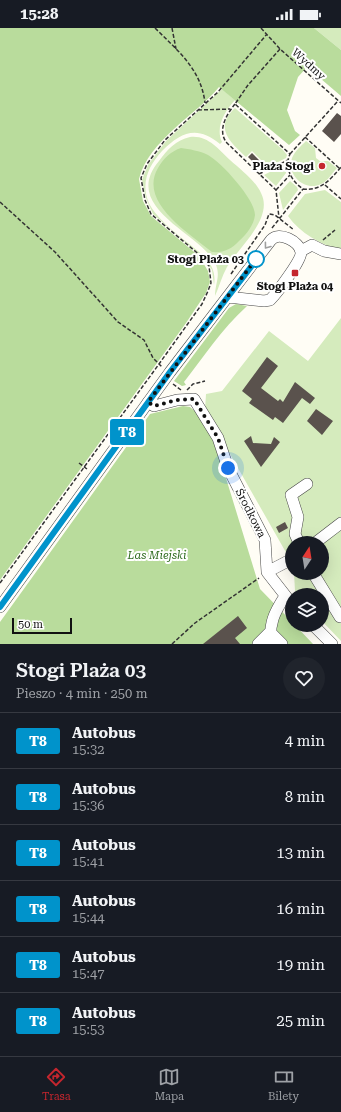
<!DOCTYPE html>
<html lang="pl">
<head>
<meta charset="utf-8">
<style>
	body { margin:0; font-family:"Roboto Serif",serif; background:#20242c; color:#f1f3f6; height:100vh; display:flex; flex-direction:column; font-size:15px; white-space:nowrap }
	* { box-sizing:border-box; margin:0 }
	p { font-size:13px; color:#9ea1a6 }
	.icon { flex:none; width:22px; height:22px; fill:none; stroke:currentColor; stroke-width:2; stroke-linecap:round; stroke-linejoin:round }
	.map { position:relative; height:616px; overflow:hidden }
	.panel { display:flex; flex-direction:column; background:#171b24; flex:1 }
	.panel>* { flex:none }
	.badge { padding:0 8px; border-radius:3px; font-size:14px; line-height:26px }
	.needle { width:26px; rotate:12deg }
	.tools { position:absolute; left:285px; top:508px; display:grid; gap:8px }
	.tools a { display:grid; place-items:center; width:44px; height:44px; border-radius:50%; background:#171b24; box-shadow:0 4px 16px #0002; font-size:20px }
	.scale { position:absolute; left:12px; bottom:10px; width:60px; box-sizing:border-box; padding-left:4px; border:2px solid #111; border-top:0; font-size:11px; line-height:14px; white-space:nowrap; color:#111; -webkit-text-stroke:3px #fff; paint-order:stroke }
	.you { position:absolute; width:20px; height:20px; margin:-10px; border:3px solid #fff; border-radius:50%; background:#1a73e8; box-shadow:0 0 0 6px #1a73e833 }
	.map>.badge { position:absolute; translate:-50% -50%; box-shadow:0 0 0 2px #fff }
	.round { display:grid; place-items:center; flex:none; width:42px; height:42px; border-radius:21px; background:#20242c }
	.head { display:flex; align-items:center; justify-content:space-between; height:68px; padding:0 16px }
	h1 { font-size:19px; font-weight:600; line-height:30px }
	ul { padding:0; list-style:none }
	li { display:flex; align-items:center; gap:12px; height:56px; padding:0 16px; border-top:1px solid #363941 }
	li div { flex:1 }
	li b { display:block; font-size:15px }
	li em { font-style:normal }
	li .badge { min-width:44px; font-weight:700; text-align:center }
	.status { display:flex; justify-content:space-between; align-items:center; height:28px; padding:0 20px; background:#171b24; direction:ltr }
	.status svg { height:11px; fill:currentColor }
	.menu { display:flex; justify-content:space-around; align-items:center; height:56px; border-top:1px solid #363941; background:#171b24; font-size:11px; color:#9ea1a6 }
	.menu a { display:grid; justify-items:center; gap:2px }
	.menu .on { color:#c4262e }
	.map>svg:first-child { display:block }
</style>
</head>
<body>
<div class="status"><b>15:28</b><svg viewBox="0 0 49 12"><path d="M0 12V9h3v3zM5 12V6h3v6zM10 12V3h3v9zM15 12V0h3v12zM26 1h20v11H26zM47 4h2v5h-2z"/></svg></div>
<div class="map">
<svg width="341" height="616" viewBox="0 0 341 616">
	<rect width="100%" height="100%" fill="#fffdf5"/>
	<path fill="#d5ebbd" d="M314,0H341V22Z
		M222,61L235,72C225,83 215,99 222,114L220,116C197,97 181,104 162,123C149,137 141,154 148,173C156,193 188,214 204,228C212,236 216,246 214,257L212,242L205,231L153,186L146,170L142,152L148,137L166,113Z
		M235,80L283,122L287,127L286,130L260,143L265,136L252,123L246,129C231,115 213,100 235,80Z
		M190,109C208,107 218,121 230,132C241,142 255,152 261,165C274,190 239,219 227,239C222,248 219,259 215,268C215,254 223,245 212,230C192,202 122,177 159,133C167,122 176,112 190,109Z
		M306,113L315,120L316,130L320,133H328L337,140C332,145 328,153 321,156C305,164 286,147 292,130C295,123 301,118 306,113Z
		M283,137L286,139V145L276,158L264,147Z
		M290,153L297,159L298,162L283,182L279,165Z
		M325,162L341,174V222C321,217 300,205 288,188L305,166Z
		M341,290V613L322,593V567H299L295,563L294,545H322V515H292V535L205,382L206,366L222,363L269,303L308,333Z"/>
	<path fill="#b9dc9c" d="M0,0H314L341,22V68L307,39L298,49L287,82L295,103L300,107L289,117L219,59C195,88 149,112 139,151L143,173L151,188L199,228L208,243L210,254L206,265L186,295L0,552Z
		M181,120C189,121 200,123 208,127C221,134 255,171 255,187C254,197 246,207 239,213C232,221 223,225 212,224C189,205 138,174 158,140C163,131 171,123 181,120Z
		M236,276L247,278L246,279C222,301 204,328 184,354L186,357L182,358L174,353L229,280Z
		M183,378L190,379L197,385L214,411L260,561L292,594V597H295L313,616H0V594L150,386Z"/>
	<path fill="#5a524d" d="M337,85L341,88V106L334,114L322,103Z
		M252,125L263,136L259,140L248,129Z
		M267,329L278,338L261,360L278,373L280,371L283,374L295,354L315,370L310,376L302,370L283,395L275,389L273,392L249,375L252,371L242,363Z
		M316,381L333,393L322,407L307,393Z
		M251,408L253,415L271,416L274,409L280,414L261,439L244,413Z
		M285,494L288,500L279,505L276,499Z
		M238,588L247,600L235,610L240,616H203Z"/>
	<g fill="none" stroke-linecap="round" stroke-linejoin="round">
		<defs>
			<path id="minor" d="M301,223L312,217L324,223L341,226
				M148,374L154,378L177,372L194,371L218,410L228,440L265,512L267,544L292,576
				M299,515L295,506L298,489L291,467L307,456
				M315,515L341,495
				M267,544L292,531
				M313,545L340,589
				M0,579L170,344L271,212C279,203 299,213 301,224C302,232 276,266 270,272L264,273L228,269
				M313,597L332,616
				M258,616L270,604L282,616
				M271,616C269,595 274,585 285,568"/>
		</defs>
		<use href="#minor" stroke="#444" stroke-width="12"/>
		<path stroke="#333" stroke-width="1.5" stroke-dasharray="4 2" stroke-linecap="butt" d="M155,0C178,23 201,41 205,75
			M172,0L176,21
			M261,0L280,21L341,75
			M280,21L248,57L235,76L290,126C284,139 291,153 303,161C321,163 330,152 341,139
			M235,76C226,87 217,103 227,115L276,162L279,190
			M198,82L230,81
			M305,109L339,140
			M290,126L338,73
			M259,146L288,132
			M325,157L341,171
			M276,162L290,147
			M0,174L55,224L118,294L144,312L153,330L162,339
			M272,200L303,161
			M323,212L335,202
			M231,246L265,197L269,186L275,187L294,202
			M173,356L181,362
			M187,362L193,356L205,353
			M79,435L87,441
			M0,555L159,336L202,276L208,263L211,255L209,238L202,229L151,186L145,172L141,150L147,136L165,112L218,64L267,6
			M172,616L195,595L259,550"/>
		<use href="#minor" stroke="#fff" stroke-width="11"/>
	</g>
	<defs><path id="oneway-chevron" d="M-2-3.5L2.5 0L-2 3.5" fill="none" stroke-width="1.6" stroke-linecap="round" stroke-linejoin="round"/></defs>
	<use stroke="#a0a0a0" href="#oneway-chevron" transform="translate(267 218) rotate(127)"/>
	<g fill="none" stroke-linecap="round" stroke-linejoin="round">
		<defs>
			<path id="line" d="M0,579L170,344L257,231"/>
		</defs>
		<use href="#line" stroke="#fff" stroke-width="9"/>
		<use href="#line" stroke="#0093cb" stroke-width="6"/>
		<path stroke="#111" stroke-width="4" stroke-dasharray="0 7.2" d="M228,440L218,410L194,371L177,372L154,378L148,374L256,231"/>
	</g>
	<g fill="#c4262e" stroke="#fff" stroke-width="1.5">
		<circle cx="322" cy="138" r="4"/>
		<rect x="291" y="241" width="8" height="8" rx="2"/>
	</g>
	<circle fill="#fff" stroke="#0093cb" stroke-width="2" cx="256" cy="231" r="8"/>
	<g text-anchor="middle" stroke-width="4" stroke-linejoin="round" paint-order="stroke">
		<g font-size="11" fill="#111" stroke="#fff">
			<text transform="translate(309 36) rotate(42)" y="4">Wydmy</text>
			<text transform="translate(251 485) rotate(63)" y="4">Środkowa</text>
		</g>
		<g font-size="11" font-weight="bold" fill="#111" stroke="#fff" text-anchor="end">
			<text x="314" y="142">Plaża Stogi</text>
			<text x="295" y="262" text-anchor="middle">Stogi Plaża 04</text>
		</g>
		<g font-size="11" font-weight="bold" fill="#111" stroke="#fff" text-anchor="end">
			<text x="244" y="235">Stogi Plaża 03</text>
		</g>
		<g font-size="11" font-style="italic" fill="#2f6b1f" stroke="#fff">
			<text x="157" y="531">Las Miejski</text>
		</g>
	</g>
</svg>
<div class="tools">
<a><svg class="needle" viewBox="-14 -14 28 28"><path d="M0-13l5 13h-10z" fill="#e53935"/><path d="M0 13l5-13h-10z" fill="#9ea1a6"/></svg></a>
<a><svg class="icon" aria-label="layers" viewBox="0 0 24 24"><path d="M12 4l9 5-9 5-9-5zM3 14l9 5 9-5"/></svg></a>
</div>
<div class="scale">50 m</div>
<div class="you" style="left:228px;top:440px"></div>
<b class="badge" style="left:127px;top:404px;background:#0093cb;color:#fff">T8</b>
</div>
<section class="panel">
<div class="head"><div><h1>Stogi Plaża 03</h1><p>Pieszo · 4 min · 250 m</p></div><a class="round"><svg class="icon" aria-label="heart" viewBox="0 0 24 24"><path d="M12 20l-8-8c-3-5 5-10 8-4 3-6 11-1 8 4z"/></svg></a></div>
<ul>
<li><span class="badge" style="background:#0093cb;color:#fff">T8</span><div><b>Autobus</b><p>15:32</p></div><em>4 min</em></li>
<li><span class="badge" style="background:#0093cb;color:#fff">T8</span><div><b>Autobus</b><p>15:36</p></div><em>8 min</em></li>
<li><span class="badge" style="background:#0093cb;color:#fff">T8</span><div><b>Autobus</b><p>15:41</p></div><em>13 min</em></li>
<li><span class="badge" style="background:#0093cb;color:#fff">T8</span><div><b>Autobus</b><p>15:44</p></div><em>16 min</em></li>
<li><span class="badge" style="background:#0093cb;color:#fff">T8</span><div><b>Autobus</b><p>15:47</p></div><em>19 min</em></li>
<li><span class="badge" style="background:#0093cb;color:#fff">T8</span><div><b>Autobus</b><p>15:53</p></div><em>25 min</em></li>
</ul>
</section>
<nav class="menu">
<a class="on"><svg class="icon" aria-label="directions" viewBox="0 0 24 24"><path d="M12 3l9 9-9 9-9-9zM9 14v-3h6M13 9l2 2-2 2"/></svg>Trasa</a>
<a><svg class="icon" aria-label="map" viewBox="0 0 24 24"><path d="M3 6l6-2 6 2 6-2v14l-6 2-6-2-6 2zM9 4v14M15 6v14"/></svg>Mapa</a>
<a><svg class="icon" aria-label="tickets" viewBox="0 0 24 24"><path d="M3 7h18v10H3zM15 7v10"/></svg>Bilety</a>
</nav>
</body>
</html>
